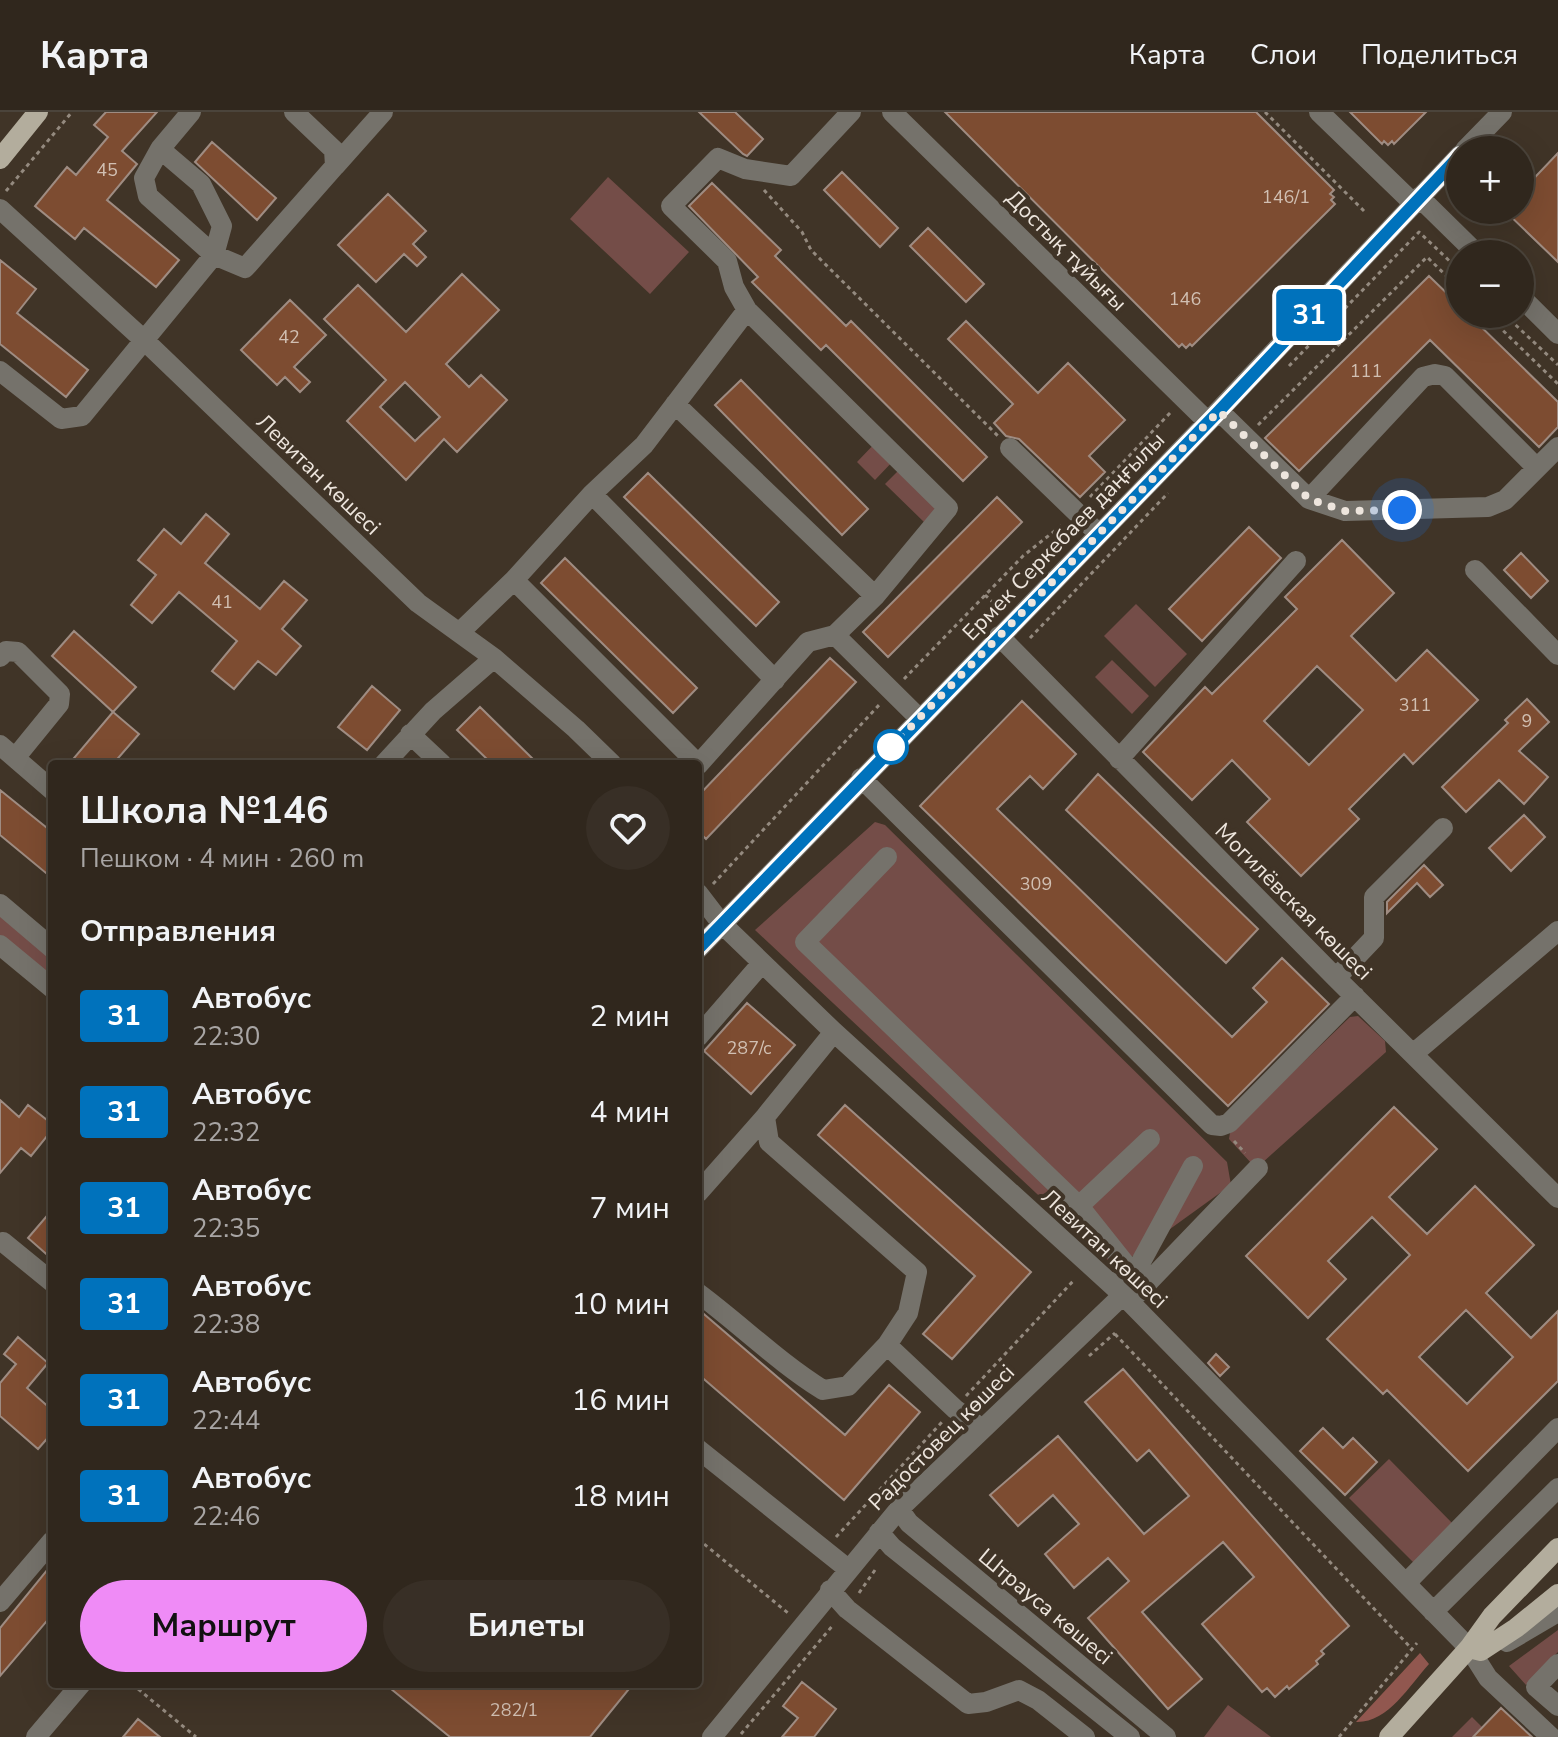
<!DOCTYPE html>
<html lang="ru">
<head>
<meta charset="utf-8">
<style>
	body { margin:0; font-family:"Nunito Sans",sans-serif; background:#382f26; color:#f1f3f6; height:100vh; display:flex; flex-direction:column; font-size:30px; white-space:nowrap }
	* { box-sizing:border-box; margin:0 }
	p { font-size:26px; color:#a8a5a4 }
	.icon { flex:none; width:44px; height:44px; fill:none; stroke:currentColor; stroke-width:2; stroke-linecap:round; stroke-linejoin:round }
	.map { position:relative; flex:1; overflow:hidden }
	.sheet { position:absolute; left:48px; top:648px; width:654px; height:928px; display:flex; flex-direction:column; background:#30271d; border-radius:8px; box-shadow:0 8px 32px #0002,0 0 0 2px #4b443b }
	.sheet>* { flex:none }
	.badge { padding:0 16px; border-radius:6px; font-size:28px; line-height:52px }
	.controls { position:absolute; left:1446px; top:24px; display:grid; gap:16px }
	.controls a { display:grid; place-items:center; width:88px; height:88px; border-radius:50%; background:#30271d; box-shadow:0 8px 32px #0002,0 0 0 2px #4b443b; font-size:40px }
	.you { position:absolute; width:40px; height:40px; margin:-20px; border:6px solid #fff; border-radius:50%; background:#1a73e8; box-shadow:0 0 0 12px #1a73e833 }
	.map>.badge { position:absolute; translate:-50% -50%; box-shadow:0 0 0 4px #fff }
	h2 { padding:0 32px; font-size:30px; line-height:72px }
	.round { display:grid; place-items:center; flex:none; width:84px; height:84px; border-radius:42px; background:#382f26 }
	.summary { display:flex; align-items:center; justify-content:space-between; height:136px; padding:0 32px }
	h1 { font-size:38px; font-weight:700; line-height:60px }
	.button { display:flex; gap:16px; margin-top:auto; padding:16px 32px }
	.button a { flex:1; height:92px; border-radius:48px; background:#ef8bf6; color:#111; font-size:32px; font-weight:700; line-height:92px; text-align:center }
	.button a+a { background:#382f26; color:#f1f3f6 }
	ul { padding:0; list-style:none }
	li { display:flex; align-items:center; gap:24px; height:96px; padding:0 32px }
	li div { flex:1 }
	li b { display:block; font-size:30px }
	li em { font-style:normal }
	li .badge { min-width:88px; font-weight:700; text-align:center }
	header { display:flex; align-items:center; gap:48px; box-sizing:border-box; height:112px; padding:0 40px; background:#30271d; border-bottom:2px solid #4b443b }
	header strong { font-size:38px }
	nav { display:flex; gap:44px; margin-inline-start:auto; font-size:28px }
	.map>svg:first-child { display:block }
</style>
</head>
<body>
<header>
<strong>Карта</strong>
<nav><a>Карта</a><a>Слои</a><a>Поделиться</a></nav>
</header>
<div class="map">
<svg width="1558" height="1625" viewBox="0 0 1558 1625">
	<rect width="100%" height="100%" fill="#403427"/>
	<path fill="#744d48" d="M608,65L689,140L650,182L570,107Z
		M878,328L896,346L875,368L857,350Z
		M904,353L944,392L925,411L885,372Z
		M1136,492L1187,542L1155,575L1104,524Z
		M1112,548L1149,584L1132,602L1095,565Z
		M875,710L885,713L1227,1050L1231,1073L1116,1156L755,818Z
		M0,794L52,837V875L0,830Z
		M1358,904L1385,929L1386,940L1262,1051L1252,1052L1229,1027L1230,1021L1350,905Z
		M1389,1347L1456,1415L1417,1454L1349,1386Z
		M1558,1518V1540L1526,1573L1509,1554Z
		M1228,1593L1271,1625H1204Z
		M1472,1605L1482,1615L1472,1625H1452Z"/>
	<path fill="#91574f" d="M1420,1541L1429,1552C1409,1574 1388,1611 1356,1610Z"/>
	<path fill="#7d4c31" stroke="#9f8c82" stroke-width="2" fill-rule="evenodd" d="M106,0H157L122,39L137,52L107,88L179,148L156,175L84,116L75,127L35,94L67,55L76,63L108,25L94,13Z
		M699,0H735L763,27L747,44L743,42Z
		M945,0H1256L1334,78L1330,82L1334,85L1331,88L1335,92L1192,234L1190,232L1186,236L1182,232L1179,235Z
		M1350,0H1426L1394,32L1392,29L1388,33L1384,29L1382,32Z
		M212,30L276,86L257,108L195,50Z
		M1558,41V150L1504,98H1520V81Z
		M842,60L898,116L880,135L824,78Z
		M712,71L781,138L775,144L846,214L851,209L987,345L963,369L826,233L821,238L752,170L758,165L689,94Z
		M388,82L426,119L413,132L426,145L417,154L404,142L376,170L338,133Z
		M928,116L984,172L966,190L910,134Z
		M0,148L36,177L17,201L88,258L66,285L0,232Z
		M462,162L499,198L446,252L469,275L481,263L507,288L457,340L444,327L406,368L347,309L386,268L324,207L358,173L406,220ZM405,270L440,305L415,329L380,295Z
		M1429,164L1460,194V202H1468L1558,290V315L1539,335L1430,228L1299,359L1265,326Z
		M290,188L326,223L294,255L310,270L300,280L285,265L277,273L241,238Z
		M966,209L1038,281L1068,251L1125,308L1089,344L1105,360L1080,385L1019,327L1006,324L994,311L1013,292L948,227Z
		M741,268L868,397L842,423L715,293Z
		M648,361L779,490L756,514L624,385Z
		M997,385L1022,410L888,545L863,520Z
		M206,402L229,422L205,451L260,497L284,469L307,488L282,517L301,534L276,563L258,549L234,577L212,559L237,529L179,480L152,511L131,493L156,463L138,448L164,417L181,432Z
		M1249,415L1281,446L1202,529L1169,497Z
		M1342,428L1394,481L1351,524L1396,569L1427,538L1478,588L1413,652L1404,642L1349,697L1359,707L1301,764L1247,710L1270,687L1232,648L1192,688L1143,640L1205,575L1212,582L1297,497L1285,485ZM1317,554L1363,598L1309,653L1264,609Z
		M1521,441L1548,469L1531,486L1504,458Z
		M565,446L697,576L673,601L541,471Z
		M74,519L136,575L113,600L52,544Z
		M830,546L856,570L706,727L698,719V684Z
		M372,574L400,598L367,638L338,615Z
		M1527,587L1549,610L1519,639L1548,665L1524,692L1499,668L1466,700L1442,675L1508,611L1505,608Z
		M1022,589L1076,642L1043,677L1030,664L997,697L1232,925L1267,890L1253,876L1282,846L1329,892L1228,994L920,694Z
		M480,595L538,652H492L457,618Z
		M113,600L139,622L113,652H69Z
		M1098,662L1258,817L1226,851L1066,698Z
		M0,678L52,720V766L0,723Z
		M1524,703L1545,725L1511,759L1489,736Z
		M1424,753L1443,773L1430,785L1417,771L1387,801V790Z
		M747,891L795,933L751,982L704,939Z
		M0,988L19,1005L28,993L52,1012V1018L31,1044L21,1036L0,1061Z
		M845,993L1031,1160L952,1247L923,1222L975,1164L818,1023Z
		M1394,995L1437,1037L1389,1085L1427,1122L1475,1074L1534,1133L1486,1181L1531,1226L1558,1199V1269L1468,1359L1387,1278L1383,1282L1327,1227L1410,1143L1372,1105L1328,1149L1346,1167L1308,1206L1246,1144ZM1466,1198L1513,1245L1467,1292L1419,1245Z
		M52,1098V1147L28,1126Z
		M698,1197L845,1323L889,1273L920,1300L844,1388L698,1262Z
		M18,1225L48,1251L27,1276L52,1298V1321L38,1337L0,1304V1271L16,1252L4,1242Z
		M1216,1242L1229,1255L1220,1264L1208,1251Z
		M1123,1257L1349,1514L1321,1539L1324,1542L1316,1549L1318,1552L1289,1577L1287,1574L1275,1585L1267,1576L1262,1580L1202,1512L1254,1465L1223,1430L1142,1500L1202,1567L1168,1597L1088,1506L1129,1469L1108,1446L1074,1476L1045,1442L1079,1412L1053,1383L1018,1414L990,1383L1058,1324L1144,1422L1189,1384L1149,1338L1137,1349L1085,1290Z
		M1323,1316L1343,1336L1353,1326L1377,1350L1345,1383L1300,1339Z
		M52,1452V1503L0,1564V1516Z
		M802,1570L836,1597L814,1625H782L798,1606L783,1594Z
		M385,1572H633L590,1625H450Z
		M1501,1596L1532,1625H1473Z
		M138,1607L160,1625H123Z"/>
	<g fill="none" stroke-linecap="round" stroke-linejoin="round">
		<path stroke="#948a7f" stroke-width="3" stroke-dasharray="4 4" stroke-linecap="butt" d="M1265,0L1365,100
			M764,78L802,120L811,138L998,324
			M6,79L72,0
			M1486,202L1558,272
			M1504,202L1558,253
			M1289,254L1419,120L1460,159
			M1258,313L1427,145L1460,177
			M1090,385L1170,301
			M985,483L999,496
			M1030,526L1168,381
			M904,567L1023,444L1062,413
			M713,772L880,592
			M1234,1029L1245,1041
			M1115,1222L1412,1537
			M1089,1244L1115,1221
			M966,1284L1075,1167
			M836,1425L942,1310
			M698,1427L788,1501
			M859,1481L875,1458
			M132,1572L196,1625
			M741,1622L834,1512
			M1339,1625L1417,1531"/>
		<path stroke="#75726b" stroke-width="20" d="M892,0L1208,310
			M1319,0L1413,91
			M160,37L144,66L148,84L214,143L245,156L335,54L334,38L294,0
			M1465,38L1502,0
			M335,54L383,0
			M1419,85L1477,142
			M0,97L145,229L418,491L494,546L576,617L612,652
			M1520,184L1558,222
			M747,198L734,175L727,149L671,94L718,46L745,57L791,64L851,0
			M0,259L61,307L82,304L214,143L222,114L201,72L160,37L191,0
			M675,292L875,484
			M1219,299L1309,387L1423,265L1435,262L1445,264L1537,356
			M1010,336L1099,422
			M592,382L775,568
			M1309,387L1345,399L1488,395L1505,388L1558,335
			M1475,458L1558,543
			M514,468L698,652
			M460,520L514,468L592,382L644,333L747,198L948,396L875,484L835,523L808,530L698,653
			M835,523L919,606
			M999,524L1336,866L1558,1086
			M0,545L6,539L18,540L60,582L59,592L15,646
			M410,622L442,652
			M0,633L52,678
			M1119,647L1296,449
			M384,652L433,599L494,546
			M861,666L1212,1013L1221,1014L1229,1011L1355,884
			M887,745L805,830L1079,1094
			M698,781L721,811L834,920L1123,1183L1469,1536L1488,1566L1551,1625
			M0,792L52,836
			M0,833L52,876
			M698,837L1208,310L1460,43
			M1336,866L1374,826V785L1443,716
			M698,925L762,851
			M1413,942L1558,819
			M765,1005L769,1030L917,1160L908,1201L887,1233
			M698,1081L765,1005L834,920
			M3,1130L52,1170
			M1119,1174L1126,1153L1079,1094L1150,1027
			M698,1181C741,1213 778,1250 823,1278L848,1274L887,1233L955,1297L981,1316
			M1133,1186L1258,1056
			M698,1337L848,1457
			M899,1397L909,1411L1166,1625
			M879,1420L892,1435L1130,1625
			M1408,1474L1412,1465L1558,1316
			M830,1478L847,1497L968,1592L986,1590L1019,1578L1038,1588L1085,1625
			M0,1490L52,1429
			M1433,1500L1558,1376
			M1507,1530L1558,1500
			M1558,1552L1536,1575L1558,1594
			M36,1625L81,1572
			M712,1625L899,1397L1123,1183L1193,1054"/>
		<path stroke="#b3ad9d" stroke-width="20" d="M0,47L38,0
			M1469,1536L1481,1539L1516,1516L1558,1482
			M1389,1625L1469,1536L1492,1504L1558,1436"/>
	</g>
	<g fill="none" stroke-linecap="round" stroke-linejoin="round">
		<defs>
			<path id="line" d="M698,837L1219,299L1460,43"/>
		</defs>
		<use href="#line" stroke="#fff" stroke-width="18"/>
		<use href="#line" stroke="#0072bc" stroke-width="12"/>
		<path stroke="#ede5dd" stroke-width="8" stroke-dasharray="0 14.4" d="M891,635L1219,299L1309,387L1345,399L1402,398"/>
	</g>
	<circle fill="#fff" stroke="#0072bc" stroke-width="4" cx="891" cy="635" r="16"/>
	<g text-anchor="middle" stroke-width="8" stroke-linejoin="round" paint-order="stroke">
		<g font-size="18" fill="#d1bfb2">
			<text x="107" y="64">45</text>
			<text x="1286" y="91">146/1</text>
			<text x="1185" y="193">146</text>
			<text x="289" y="231">42</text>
			<text x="1366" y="265">111</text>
			<text x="222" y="496">41</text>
			<text x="1415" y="599">311</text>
			<text x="1527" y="615">9</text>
			<text x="1036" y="778">309</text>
			<text x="749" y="942">287/с</text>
			<text x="514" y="1604">282/1</text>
		</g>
		<g font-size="22" fill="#ede5dd" stroke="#403427">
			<text transform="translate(1067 138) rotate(45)" y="8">Достық тұйығы</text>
			<text transform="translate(319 362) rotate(44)" y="8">Левитан көшесі</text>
			<text transform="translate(1063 424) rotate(-46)" y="8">Ермек Серкебаев даңғылы</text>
			<text transform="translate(1294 789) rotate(45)" y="8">Могилёвская көшесі</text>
			<text transform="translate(1105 1136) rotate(43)" y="8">Левитан көшесі</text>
			<text transform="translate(941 1325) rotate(-45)" y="8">Радостовец көшесі</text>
			<text transform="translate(1046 1494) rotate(40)" y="8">Штрауса көшесі</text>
		</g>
	</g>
</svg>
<div class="controls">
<a>+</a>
<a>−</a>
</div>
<div class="you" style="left:1402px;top:398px"></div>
<b class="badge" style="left:1309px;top:203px;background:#0072bc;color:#fff">31</b>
<section class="sheet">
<div class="summary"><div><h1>Школа №146</h1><p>Пешком · 4 мин · 260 m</p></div><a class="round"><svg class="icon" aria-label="heart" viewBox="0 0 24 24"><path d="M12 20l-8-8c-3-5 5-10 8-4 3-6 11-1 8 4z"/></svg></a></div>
<h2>Отправления</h2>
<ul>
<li><span class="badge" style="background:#0072bc;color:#fff">31</span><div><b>Автобус</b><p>22:30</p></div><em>2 мин</em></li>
<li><span class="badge" style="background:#0072bc;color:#fff">31</span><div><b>Автобус</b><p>22:32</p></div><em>4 мин</em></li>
<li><span class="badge" style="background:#0072bc;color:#fff">31</span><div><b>Автобус</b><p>22:35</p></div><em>7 мин</em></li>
<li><span class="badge" style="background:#0072bc;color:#fff">31</span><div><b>Автобус</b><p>22:38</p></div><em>10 мин</em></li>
<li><span class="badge" style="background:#0072bc;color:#fff">31</span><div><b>Автобус</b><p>22:44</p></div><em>16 мин</em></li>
<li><span class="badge" style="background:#0072bc;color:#fff">31</span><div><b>Автобус</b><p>22:46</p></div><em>18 мин</em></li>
</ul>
<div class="button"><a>Маршрут</a><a>Билеты</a></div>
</section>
</div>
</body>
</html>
